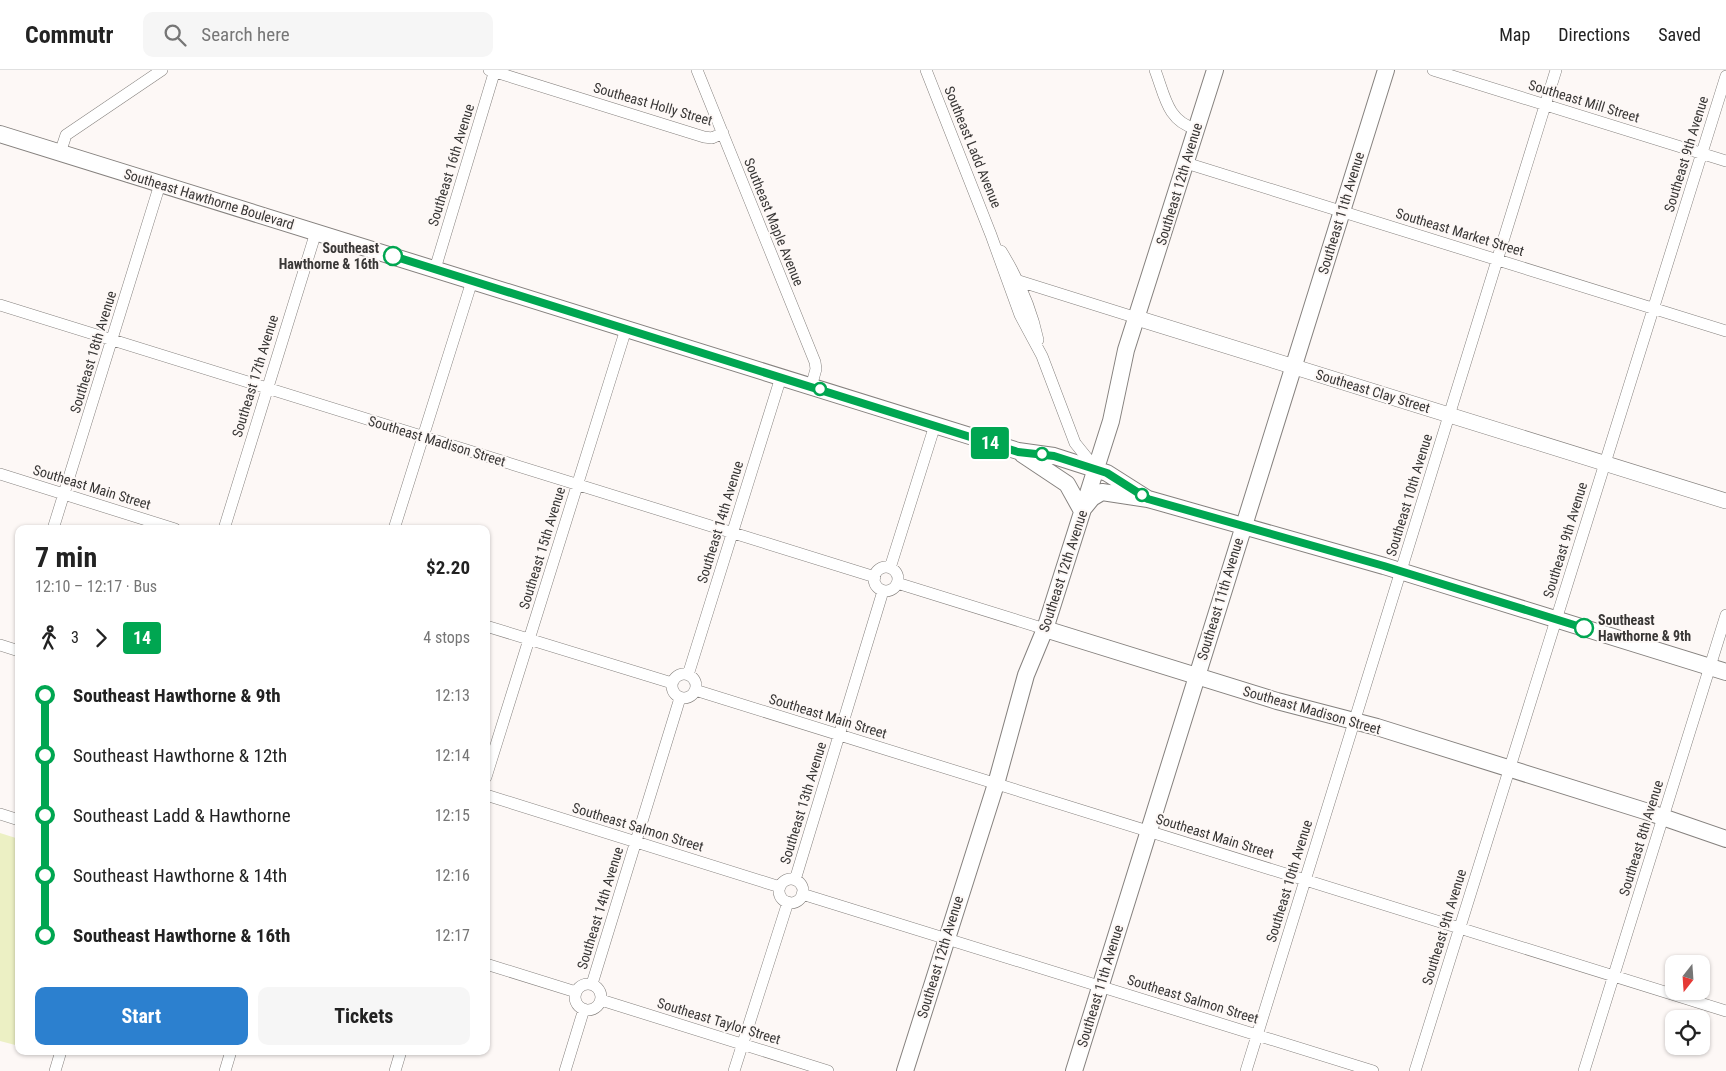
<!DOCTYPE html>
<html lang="en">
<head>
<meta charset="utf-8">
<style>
	body { margin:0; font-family:"Roboto Condensed",sans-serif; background:#f6f6f6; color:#222; height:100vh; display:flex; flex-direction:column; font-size:19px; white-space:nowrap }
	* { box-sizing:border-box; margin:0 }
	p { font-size:16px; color:#767676 }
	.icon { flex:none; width:28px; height:28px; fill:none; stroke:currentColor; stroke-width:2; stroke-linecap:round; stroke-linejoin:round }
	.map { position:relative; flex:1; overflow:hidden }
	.side { position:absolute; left:15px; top:455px; width:475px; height:530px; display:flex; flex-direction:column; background:#fff; border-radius:10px; box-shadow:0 1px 4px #0004 }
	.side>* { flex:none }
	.badge { padding:0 10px; border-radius:4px; font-size:18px; line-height:32px }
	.needle { width:32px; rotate:197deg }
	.controls { position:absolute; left:1665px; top:885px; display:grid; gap:10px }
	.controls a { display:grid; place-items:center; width:45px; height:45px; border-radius:10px; background:#fff; box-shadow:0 1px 4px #0004; font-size:25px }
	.map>.badge { position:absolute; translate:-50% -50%; box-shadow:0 0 0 2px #fff }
	.legs { display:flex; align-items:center; gap:8px; height:55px; padding:0 20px; font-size:16px }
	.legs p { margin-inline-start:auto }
	.head { display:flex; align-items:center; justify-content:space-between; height:85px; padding:0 20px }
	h1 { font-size:28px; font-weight:700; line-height:38px }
	.action { display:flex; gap:10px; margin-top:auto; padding:10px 20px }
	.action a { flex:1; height:58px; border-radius:10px; background:#2c80cf; color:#fff; font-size:20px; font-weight:700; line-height:58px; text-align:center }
	.action a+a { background:#f6f6f6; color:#222 }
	ul { padding:0 20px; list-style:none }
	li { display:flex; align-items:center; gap:18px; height:60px; font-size:19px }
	li i { display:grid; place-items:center; width:8px; height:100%; margin:0 6px; background:currentColor }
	li i::after { content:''; width:12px; height:12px; margin:-6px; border:4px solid; border-radius:50%; background:#fff }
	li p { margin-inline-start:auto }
	li:first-child i { background:linear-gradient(#0000 50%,currentColor 0) }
	li:last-child i { background:linear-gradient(currentColor 50%,#0000 0) }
	header { display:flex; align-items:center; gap:30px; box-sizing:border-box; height:70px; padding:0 25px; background:#fff; border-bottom:1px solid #e0e0e0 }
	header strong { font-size:24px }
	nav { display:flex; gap:28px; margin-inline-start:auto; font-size:18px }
	.search { width:350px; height:45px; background:#f6f6f6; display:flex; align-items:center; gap:12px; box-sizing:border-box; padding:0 18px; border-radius:10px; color:#767676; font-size:19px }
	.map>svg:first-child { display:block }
</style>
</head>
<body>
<header>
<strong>Commutr</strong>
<div class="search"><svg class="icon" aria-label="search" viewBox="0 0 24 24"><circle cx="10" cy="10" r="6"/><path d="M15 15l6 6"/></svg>Search here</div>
<nav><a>Map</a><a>Directions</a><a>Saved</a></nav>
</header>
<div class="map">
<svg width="1726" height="1001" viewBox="0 0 1726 1001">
	<rect width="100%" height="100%" fill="#fdf8f6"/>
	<path fill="#ecf0c4" d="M0,763L19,769V976L0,971Z"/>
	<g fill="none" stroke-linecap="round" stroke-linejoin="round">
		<defs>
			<path id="minor" d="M489,0L704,67L712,68L723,63
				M697,0L815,292L816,299L811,317
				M926,0L991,165L1020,245L1042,286L1075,373L1096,399
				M1155,0C1165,26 1167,51 1196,59
				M1433,0L1726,91
				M60,83L66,65L162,0
				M1186,93L1726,261
				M1001,181C1019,210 1031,237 1038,270
				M435,199L495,0
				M1019,211L1137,248
				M0,235L875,507
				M0,404L175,459
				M53,459L160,114
				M224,459L316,162
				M394,459L472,211
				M874 509a12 12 0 1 1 24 0a12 12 0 1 1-24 0Z
				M890,498L935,355
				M897,513L1045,559
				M486,556L672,613
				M0,575L19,581
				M672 616a12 12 0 1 1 24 0a12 12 0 1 1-24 0Z
				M688,605L781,307
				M695,620L1726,941
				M486,707L626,259
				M486,725L780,817
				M0,744L19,750
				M779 821a12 12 0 1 1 24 0a12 12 0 1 1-24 0Z
				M795,810L883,521
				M802,824L1373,1001
				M486,894L576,922
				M575 927a13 13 0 1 1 26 0a13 13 0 1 1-26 0Z
				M592,914L680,628
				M601,930L828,1001
				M55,1001L61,981
				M225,1001L231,981
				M395,1001L401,981
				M565,1001L584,939
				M734,1001L788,832
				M1246,1001L1556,0
				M1415,1001L1726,6
				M1584,1001L1726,545"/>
			<path id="tertiary" d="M1137,248L1726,431"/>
			<path id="secondary" d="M0,64L1018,381L1054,386L1107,403L1148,429
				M1022,384L1067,414L1082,441
				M1083,439L1092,428L1102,422L1148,429L1384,496L1726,602
				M1045,559L1277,631L1377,657L1645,741L1726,769
				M905,1001L996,714L1026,605L1045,559L1111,351L1126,280L1215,0
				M1074,1001L1386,0"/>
		</defs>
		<use href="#minor" stroke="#85817e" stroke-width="12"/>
		<use href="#tertiary" stroke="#85817e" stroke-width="16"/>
		<use href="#secondary" stroke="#85817e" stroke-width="18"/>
		<use href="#minor" stroke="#fff" stroke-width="11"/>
		<use href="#tertiary" stroke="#fff" stroke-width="15"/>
		<use href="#secondary" stroke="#fff" stroke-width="16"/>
	</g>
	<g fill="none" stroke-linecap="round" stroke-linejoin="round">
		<defs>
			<path id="line-1" d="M393,186L1018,382L1054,386L1107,403L1148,429L1384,496L1584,558"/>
		</defs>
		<use href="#line-1" stroke="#fff" stroke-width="11"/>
		<use href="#line-1" stroke="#00a651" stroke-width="8"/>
	</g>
	<g fill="#fff" stroke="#00a651" stroke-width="2.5">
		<circle cx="393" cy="186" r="9"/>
		<circle cx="820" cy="319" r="6"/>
		<circle cx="1042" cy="384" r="6"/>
		<circle cx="1142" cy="425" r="6"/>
		<circle cx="1584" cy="558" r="9"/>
	</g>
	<g text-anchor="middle" stroke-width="4" stroke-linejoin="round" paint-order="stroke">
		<g font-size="14" fill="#393736" stroke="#fdf8f6">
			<text transform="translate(1584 31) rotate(17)" y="5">Southeast Mill Street</text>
			<text transform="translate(653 34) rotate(16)" y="5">Southeast Holly Street</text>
			<text transform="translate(973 77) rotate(68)" y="5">Southeast Ladd Avenue</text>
			<text transform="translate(1686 84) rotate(-73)" y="5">Southeast 9th Avenue</text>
			<text transform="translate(451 95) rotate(-73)" y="5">Southeast 16th Avenue</text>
			<text transform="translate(1179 114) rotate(-73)" y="5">Southeast 12th Avenue</text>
			<text transform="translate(209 129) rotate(17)" y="5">Southeast Hawthorne Boulevard</text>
			<text transform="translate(1341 143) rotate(-73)" y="5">Southeast 11th Avenue</text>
			<text transform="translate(774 152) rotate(68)" y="5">Southeast Maple Avenue</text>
			<text transform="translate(1460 162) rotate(17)" y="5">Southeast Market Street</text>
			<text transform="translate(93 282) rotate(-73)" y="5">Southeast 18th Avenue</text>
			<text transform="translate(255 306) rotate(-73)" y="5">Southeast 17th Avenue</text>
			<text transform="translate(1373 321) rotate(17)" y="5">Southeast Clay Street</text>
			<text transform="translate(437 371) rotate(17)" y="5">Southeast Madison Street</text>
			<text transform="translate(92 417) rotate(17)" y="5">Southeast Main Street</text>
			<text transform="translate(1409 425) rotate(-73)" y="5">Southeast 10th Avenue</text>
			<text transform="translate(720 452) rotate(-73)" y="5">Southeast 14th Avenue</text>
			<text transform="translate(1565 470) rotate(-73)" y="5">Southeast 9th Avenue</text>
			<text transform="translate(542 478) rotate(-73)" y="5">Southeast 15th Avenue</text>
			<text transform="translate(1063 501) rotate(-72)" y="5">Southeast 12th Avenue</text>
			<text transform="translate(1220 529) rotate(-73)" y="5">Southeast 11th Avenue</text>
			<text transform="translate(1312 640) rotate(16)" y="5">Southeast Madison Street</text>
			<text transform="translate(828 646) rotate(17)" y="5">Southeast Main Street</text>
			<text transform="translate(803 733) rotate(-73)" y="5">Southeast 13th Avenue</text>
			<text transform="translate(638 757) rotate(17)" y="5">Southeast Salmon Street</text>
			<text transform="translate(1215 766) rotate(17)" y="5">Southeast Main Street</text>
			<text transform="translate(1641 768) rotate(-73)" y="5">Southeast 8th Avenue</text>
			<text transform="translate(1289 811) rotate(-73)" y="5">Southeast 10th Avenue</text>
			<text transform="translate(600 838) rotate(-73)" y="5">Southeast 14th Avenue</text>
			<text transform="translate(1444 857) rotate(-73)" y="5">Southeast 9th Avenue</text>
			<text transform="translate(940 887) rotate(-73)" y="5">Southeast 12th Avenue</text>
			<text transform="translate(1100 916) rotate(-73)" y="5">Southeast 11th Avenue</text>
			<text transform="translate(1193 929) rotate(17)" y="5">Southeast Salmon Street</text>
			<text transform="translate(719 951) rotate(17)" y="5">Southeast Taylor Street</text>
		</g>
		<g font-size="14" font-weight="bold" fill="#393736" stroke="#fdf8f6" text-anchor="end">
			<text x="379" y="183">Southeast<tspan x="379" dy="16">Hawthorne &amp; 16th</tspan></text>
			<text x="1598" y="555" text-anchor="start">Southeast<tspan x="1598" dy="16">Hawthorne &amp; 9th</tspan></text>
		</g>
	</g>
</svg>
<div class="controls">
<a><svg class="needle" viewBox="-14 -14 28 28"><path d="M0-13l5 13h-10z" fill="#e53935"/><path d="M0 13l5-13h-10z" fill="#767676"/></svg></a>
<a><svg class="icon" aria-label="locate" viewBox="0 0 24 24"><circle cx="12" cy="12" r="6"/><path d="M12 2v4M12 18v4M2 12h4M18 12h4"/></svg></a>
</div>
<b class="badge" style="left:990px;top:373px;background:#00a651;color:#fff">14</b>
<section class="side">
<div class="head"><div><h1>7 min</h1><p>12:10 – 12:17 · Bus</p></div><b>$2.20</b></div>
<div class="legs"><svg class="icon" aria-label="walk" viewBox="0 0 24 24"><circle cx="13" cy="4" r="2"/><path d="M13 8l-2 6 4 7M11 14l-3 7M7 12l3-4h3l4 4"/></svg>3<svg class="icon" aria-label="forward" viewBox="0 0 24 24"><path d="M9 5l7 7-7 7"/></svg><b class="badge" style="background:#00a651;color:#fff">14</b><p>4 stops</p></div>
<ul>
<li><i style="color:#00a651"></i><b>Southeast Hawthorne &amp; 9th</b><p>12:13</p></li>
<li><i style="color:#00a651"></i><span>Southeast Hawthorne &amp; 12th</span><p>12:14</p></li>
<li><i style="color:#00a651"></i><span>Southeast Ladd &amp; Hawthorne</span><p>12:15</p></li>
<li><i style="color:#00a651"></i><span>Southeast Hawthorne &amp; 14th</span><p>12:16</p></li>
<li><i style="color:#00a651"></i><b>Southeast Hawthorne &amp; 16th</b><p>12:17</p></li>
</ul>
<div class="action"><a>Start</a><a>Tickets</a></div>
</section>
</div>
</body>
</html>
